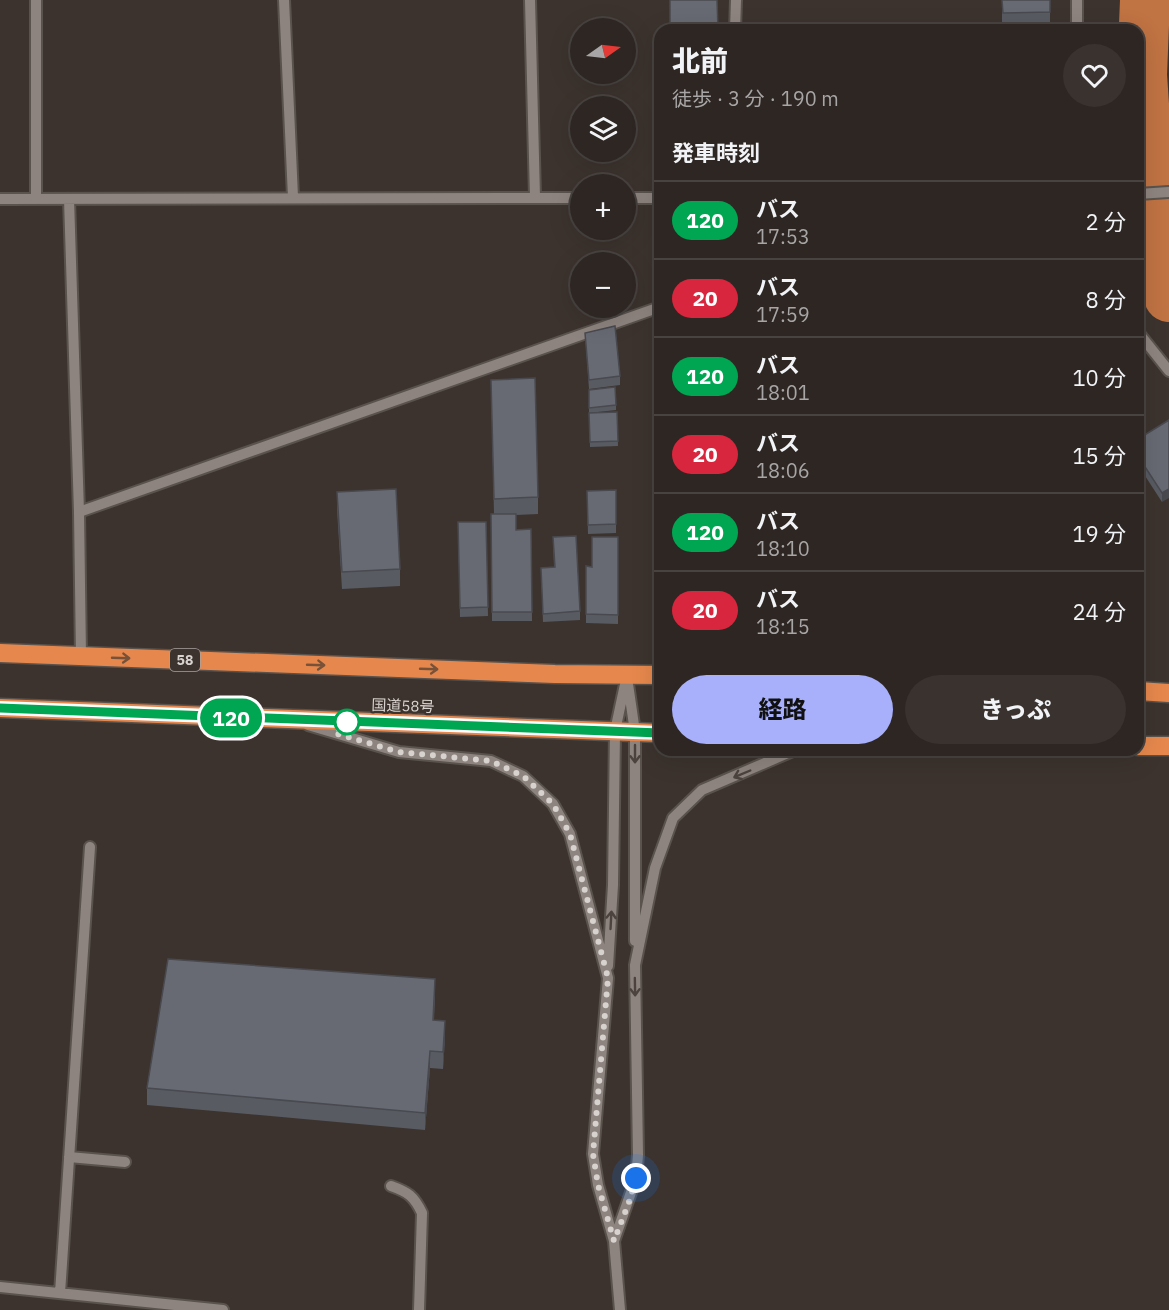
<!DOCTYPE html>
<html lang="ja">
<head>
<meta charset="utf-8">
<style>
	body { margin:0; font-family:"IBM Plex Sans","Noto Sans JP",sans-serif; background:#39322f; color:#f1f3f6; height:100vh; display:flex; flex-direction:column; font-size:22px; white-space:nowrap }
	* { box-sizing:border-box; margin:0 }
	p { font-size:20px; color:#a7a5a5 }
	.icon { flex:none; width:33px; height:33px; fill:none; stroke:currentColor; stroke-width:2; stroke-linecap:round; stroke-linejoin:round }
	.map { position:relative; flex:1; overflow:hidden }
	.details { position:absolute; left:654px; top:24px; width:490px; height:732px; display:flex; flex-direction:column; background:#2d2622; border-radius:18px; box-shadow:0 6px 24px #0002,0 0 0 2px #484340 }
	.details>* { flex:none }
	.badge { padding:0 12px; border-radius:20px; font-size:21px; line-height:39px }
	.needle { width:39px; rotate:76deg }
	.fabs { position:absolute; left:570px; top:18px; display:grid; gap:12px }
	.fabs a { display:grid; place-items:center; width:66px; height:66px; border-radius:50%; background:#2d2622; box-shadow:0 6px 24px #0002,0 0 0 2px #484340; font-size:30px }
	.you { position:absolute; width:30px; height:30px; margin:-15px; border:4px solid #fff; border-radius:50%; background:#1a73e8; box-shadow:0 0 0 9px #1a73e833 }
	.map>.badge { position:absolute; translate:-50% -50%; box-shadow:0 0 0 3px #fff }
	h2 { padding:0 18px; font-size:22px; line-height:54px }
	.round { display:grid; place-items:center; flex:none; width:63px; height:63px; border-radius:32px; background:#39322f }
	.head { display:flex; align-items:center; justify-content:space-between; height:102px; padding:0 18px }
	h1 { font-size:28px; font-weight:800; line-height:45px }
	.button { display:flex; gap:12px; margin-top:auto; padding:12px 18px }
	.button a { flex:1; height:69px; border-radius:36px; background:#a8b0fc; color:#111; font-size:24px; font-weight:800; line-height:69px; text-align:center }
	.button a+a { background:#39322f; color:#f1f3f6 }
	ul { padding:0; list-style:none }
	li { display:flex; align-items:center; gap:18px; height:78px; padding:0 18px; border-top:2px solid #484340 }
	li div { flex:1 }
	li b { display:block; font-size:22px }
	li em { font-style:normal }
	li .badge { min-width:66px; font-weight:700; text-align:center }
	.map>svg:first-child { display:block }
</style>
</head>
<body>
<div class="map">
<svg width="1169" height="1310" viewBox="0 0 1169 1310">
	<rect width="100%" height="100%" fill="#3c332e"/>
	<g fill="none" stroke-linecap="round" stroke-linejoin="round">
		<path stroke="#c07343" stroke-width="50" d="M1145,0L1142,75L1153,236L1169,297"/>
		<defs>
			<path id="minor" d="M284,0L293,197
				M530,0L535,197
				M1077,0V30
				M735,30L736,0
				M1138,194L1169,192
				M626,198H660
				M0,199L580,198
				M36,199V0
				M69,199L79,512L81,657
				M1138,332L1169,371
				M79,512L660,307
				M628,684L635,732V941
				M308,725L399,752L491,761L523,776L553,804L570,834L608,978L593,1154L598,1185L614,1241L620,1310
				M608,966L613,885L615,731L627,675
				M69,1157L125,1162
				M391,1186C408,1192 414,1196 422,1213L419,1310
				M614,1241L636,1178L638,1155L635,965L655,868L673,818L702,790L795,750
				M0,1287L223,1310
				M60,1293L90,847"/>
			<path id="highway" d="M0,653L555,674L660,675
				M1138,691L1169,693
				M0,708L660,733
				M1138,746H1169"/>
		</defs>
		<use href="#minor" stroke="#59524d" stroke-width="14"/>
		<use href="#highway" stroke="#59524d" stroke-width="21"/>
		<use href="#minor" stroke="#8e847f" stroke-width="10"/>
		<use href="#highway" stroke="#e6884d" stroke-width="18"/>
	</g>
	<path fill="#595b63" d="M1002,0H1050V30H1002Z
		M585,333L620,376V385L589,389Z
		M491,380L538,497V514L516,515V530L531,529L532,621H492L491,514H494Z
		M589,390L616,405V410L589,413Z
		M617,412L618,446L590,447L589,413Z
		M1169,420L1162,502L1138,465V439Z
		M616,490V533L588,534L587,491Z
		M337,492L400,569V586L342,589L337,509Z
		M458,522H486L488,616L460,617Z
		M553,537L580,611V620L543,622L541,568L554,567Z
		M618,537V624L586,623V566L592,567Z
		M435,996L434,1020L445,1038L443,1069L430,1068L425,1130L147,1105V1088Z"/>
	<path fill="#494a50" d="M1169,489V498L1162,502V493Z
		M445,1021V1038L443,1069V1052Z
		M430,1051V1068L425,1130V1113Z"/>
	<path fill="#686a73" stroke="#494a50" stroke-width="1.5" d="M670,0H717L718,30H670Z
		M1002,0H1050V12L1003,13Z
		M615,326L620,376L589,380L585,333Z
		M535,378L538,497L494,499L491,380Z
		M615,387L616,405L589,408V390Z
		M617,412L618,441L590,442L589,413Z
		M1169,420V489L1162,493L1138,456V439Z
		M396,489L400,569L342,572L337,492Z
		M616,490V524L588,525L587,491Z
		M491,514H516V530L531,529L532,612H492Z
		M458,522H486L488,607L460,608Z
		M576,536L580,611L543,614L541,568L555,567L553,537Z
		M592,537H618V615L586,614V566L592,567Z
		M168,959L435,979L433,1020L445,1021L443,1052L430,1051L425,1113L147,1088Z"/>
	<defs><path id="oneway-shaft" d="M-6 0H5M1.5-3L5.5 0L1.5 3" fill="none" stroke-width="1.6" stroke-linecap="round" stroke-linejoin="round" transform="scale(1.5)"/></defs>
	<g stroke="#785139">
		<use href="#oneway-shaft" transform="translate(121 658) rotate(2)"/>
		<use href="#oneway-shaft" transform="translate(316 665) rotate(2)"/>
		<use href="#oneway-shaft" transform="translate(429 669) rotate(2)"/>
	</g>
	<g stroke="#4c433e">
		<use href="#oneway-shaft" transform="translate(635 754) rotate(90)"/>
		<use href="#oneway-shaft" transform="translate(742 774) rotate(157)"/>
		<use href="#oneway-shaft" transform="translate(611 920) rotate(-87)"/>
		<use href="#oneway-shaft" transform="translate(635 987) rotate(89)"/>
	</g>
	<g fill="none" stroke-linecap="round" stroke-linejoin="round">
		<defs>
			<path id="line" d="M0,708L660,733"/>
		</defs>
		<use href="#line" stroke="#fff" stroke-width="14"/>
		<use href="#line" stroke="#00a651" stroke-width="9"/>
		<path stroke="#d7d2ce" stroke-width="6" stroke-dasharray="0 10.8" d="M347,722L334,733L399,752L491,761L523,776L553,804L570,834L608,978L593,1154L598,1185L614,1241L629,1202L636,1178"/>
	</g>
	<circle fill="#fff" stroke="#00a651" stroke-width="3" cx="347" cy="722" r="12"/>
	<g text-anchor="middle" stroke-width="4.5" stroke-linejoin="round" paint-order="stroke">
		<rect fill="#3c332e" stroke="#a8a29e" stroke-width="1.5" x="170" y="649" width="30" height="22" rx="4.5"/>
		<g font-size="14" font-weight="bold" fill="#d7d2ce">
			<text x="185" y="665">58</text>
		</g>
		<g font-size="15" fill="#d7d2ce" stroke="#3c332e">
			<text transform="translate(403 706) rotate(2)" y="5">国道58号</text>
		</g>
	</g>
</svg>
<div class="fabs">
<a><svg class="needle" viewBox="-14 -14 28 28"><path d="M0-13l5 13h-10z" fill="#e53935"/><path d="M0 13l5-13h-10z" fill="#a7a5a5"/></svg></a>
<a><svg class="icon" aria-label="layers" viewBox="0 0 24 24"><path d="M12 4l9 5-9 5-9-5zM3 14l9 5 9-5"/></svg></a>
<a>+</a>
<a>−</a>
</div>
<div class="you" style="left:636px;top:1178px"></div>
<b class="badge" style="left:231px;top:718px;background:#00a651;color:#fff">120</b>
<section class="details">
<div class="head"><div><h1>北前</h1><p>徒歩 · 3 分 · 190 m</p></div><a class="round"><svg class="icon" aria-label="heart" viewBox="0 0 24 24"><path d="M12 20l-8-8c-3-5 5-10 8-4 3-6 11-1 8 4z"/></svg></a></div>
<h2>発車時刻</h2>
<ul>
<li><span class="badge" style="background:#00a651;color:#fff">120</span><div><b>バス</b><p>17:53</p></div><em>2 分</em></li>
<li><span class="badge" style="background:#d7263d;color:#fff">20</span><div><b>バス</b><p>17:59</p></div><em>8 分</em></li>
<li><span class="badge" style="background:#00a651;color:#fff">120</span><div><b>バス</b><p>18:01</p></div><em>10 分</em></li>
<li><span class="badge" style="background:#d7263d;color:#fff">20</span><div><b>バス</b><p>18:06</p></div><em>15 分</em></li>
<li><span class="badge" style="background:#00a651;color:#fff">120</span><div><b>バス</b><p>18:10</p></div><em>19 分</em></li>
<li><span class="badge" style="background:#d7263d;color:#fff">20</span><div><b>バス</b><p>18:15</p></div><em>24 分</em></li>
</ul>
<div class="button"><a>経路</a><a>きっぷ</a></div>
</section>
</div>
</body>
</html>
